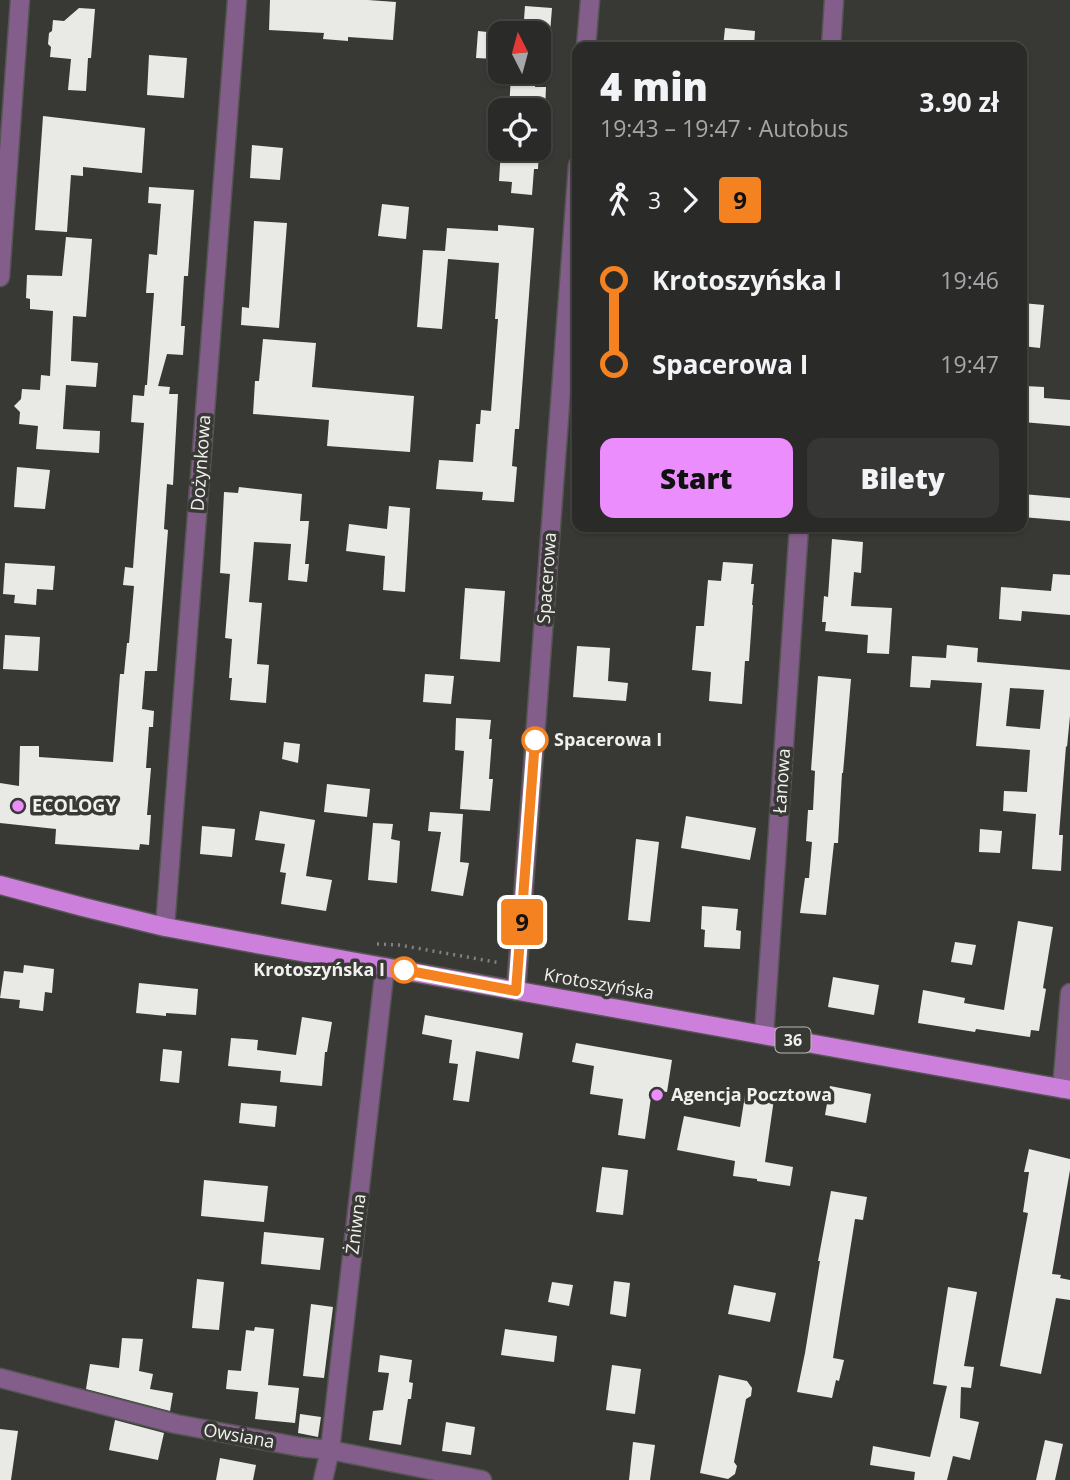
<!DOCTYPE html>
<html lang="pl">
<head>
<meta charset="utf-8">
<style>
	body { margin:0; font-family:"Open Sans",sans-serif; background:#363634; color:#f1f3f6; height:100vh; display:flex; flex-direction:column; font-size:26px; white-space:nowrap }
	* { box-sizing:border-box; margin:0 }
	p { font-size:23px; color:#a5a7a8 }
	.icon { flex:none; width:38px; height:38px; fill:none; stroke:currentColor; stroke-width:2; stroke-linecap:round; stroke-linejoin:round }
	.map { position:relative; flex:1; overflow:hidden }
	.sheet { position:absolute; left:572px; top:42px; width:455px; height:490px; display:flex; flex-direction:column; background:#2a2a28; border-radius:14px; box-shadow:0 2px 5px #0004,0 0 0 2px #464645 }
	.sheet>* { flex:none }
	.badge { padding:0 14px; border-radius:5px; font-size:24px; line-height:46px }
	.needle { width:46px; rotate:354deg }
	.fabs { position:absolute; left:488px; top:21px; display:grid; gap:14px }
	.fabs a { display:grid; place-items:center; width:63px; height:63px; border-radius:14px; background:#2a2a28; box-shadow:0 2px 5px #0004,0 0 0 2px #464645; font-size:35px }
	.map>.badge { position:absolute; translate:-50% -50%; box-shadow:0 0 0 4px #fff }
	.legs { display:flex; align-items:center; gap:10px; height:77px; padding:0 28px; font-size:23px }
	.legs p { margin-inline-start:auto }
	.head { display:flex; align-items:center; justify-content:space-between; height:119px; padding:0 28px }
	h1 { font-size:38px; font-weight:800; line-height:52px }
	.button { display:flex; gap:14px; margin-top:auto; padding:14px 28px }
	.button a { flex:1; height:80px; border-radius:14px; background:#eb8dfc; color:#111; font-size:28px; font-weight:800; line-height:80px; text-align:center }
	.button a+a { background:#363634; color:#f1f3f6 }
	ul { padding:0 28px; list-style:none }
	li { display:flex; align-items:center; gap:24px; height:84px; font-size:26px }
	li i { display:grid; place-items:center; width:10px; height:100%; margin:0 9px; background:currentColor }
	li i::after { content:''; width:18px; height:18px; margin:-9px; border:5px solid; border-radius:50%; background:#2a2a28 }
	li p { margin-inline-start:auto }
	li:first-child i { background:linear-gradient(#0000 50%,currentColor 0) }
	li:last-child i { background:linear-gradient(currentColor 50%,#0000 0) }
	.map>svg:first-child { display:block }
</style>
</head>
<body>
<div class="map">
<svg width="1070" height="1480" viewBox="0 0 1070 1480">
	<rect width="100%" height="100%" fill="#383835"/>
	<path fill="#e9e9e5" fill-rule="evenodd" d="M270,0H368L396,2L393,40L348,37V41L323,39L324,33L269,30Z
		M525,6L552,8L550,33H523Z
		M79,8L95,9L91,58H88L86,91L68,90L71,59L50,57L51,47L48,44L49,33L52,31L53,20L64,21Z
		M725,28L755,31L754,47H723Z
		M478,31L497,33L495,59L476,58Z
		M149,55L187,58L184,98L147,95Z
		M511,75L536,77L535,87H546L545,110H509Z
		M43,116L145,128L142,173L83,167V176L71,175L67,232L35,230Z
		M252,145L283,148L280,180L250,178Z
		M501,149H539L538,169H534L532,195L511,193L512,182L499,181Z
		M149,187L194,190L188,276H184L181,326H185L183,355L167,354L158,386L170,387L169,394H178L173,485L167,484L164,529L168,530L157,671H145L142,709L154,711L153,727H149L146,768H151L147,815H151L149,845L140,844L139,850L55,844L56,829L0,823V783L19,786L20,746H39V757L113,762L120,674H124L127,643H129L134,586L123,585L125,567L133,568L144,423L131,422L133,395L144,396L145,385H147L154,293H146L149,254L157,255L161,204L148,203Z
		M382,204L409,207L406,239L378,236Z
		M254,221L287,223L279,328L241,325L242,307L249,308Z
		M498,225L534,228L519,429H515L512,466L517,467L514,502L482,500L483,492L436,489L439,460L473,462L476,424H480L481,410L491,411L498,319H495L499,263L448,259L442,329L417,327L423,250L445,251L447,228L498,231Z
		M66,237L92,239L86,317L73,316L71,361L98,363L96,387L66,385L63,429L100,431L99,453L36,449L38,426L19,424L20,412L14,406L21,399L22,389L40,390L41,375L50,376L53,311L30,309V299L26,298L27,275L62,276Z
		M1022,303L1044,305L1040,348L1022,346Z
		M263,339L316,343L312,387L414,396L410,452L327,446L329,420L253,414L255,381H259Z
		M1025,386L1044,387V398L1070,400V426L1022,422Z
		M17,467L50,470L45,509L14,507Z
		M239,487L302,494L300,521H309L305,564H309L307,582L288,580L291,544L254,542L249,602L262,603L257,664L269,665L266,703L230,700L232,678H229L232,639L225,638L230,574L220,573L224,492L238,493Z
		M1022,494L1070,498V521L1022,517Z
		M389,506L410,508L405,592L383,590L385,556L346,551L349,524L387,529Z
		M832,539L863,542L861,573L854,572L851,606L892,608L889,654L867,653L868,635L825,631L826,622H822L824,596L828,597Z
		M723,562L753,564L751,584H754L752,605H753L749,661H745L742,704L709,701L711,672L692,670L696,626H704L708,580L721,581Z
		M5,563L55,566L53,590L37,589L36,605L14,603L15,595L3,594Z
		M1053,574L1070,575V615L1022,611L1021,621L999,619L1001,587L1051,591Z
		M465,588L505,591L500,662L460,659Z
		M5,635L40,637L38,671L3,669Z
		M947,645L978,648L977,662L1070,670V716L1067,747L1066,746L1059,835H1063L1061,871L1032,869L1036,814L1003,811L1004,791L1027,792L1030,750L976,746L982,683L931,680L930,688L910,687L912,656L946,658ZM1010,688L1044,690L1040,729L1006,726Z
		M577,646L610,648L608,681L628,683L626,701L573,697Z
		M425,674L454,676L451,704L423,702Z
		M818,676L851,679L843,773H842L838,843H834L826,915L800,913L805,878H809L812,842L806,841L808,810H813L815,771L811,770Z
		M456,718L491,720L489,739H492L489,779H493L490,811L460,809L464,751L455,750Z
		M284,742L300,744L298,763L282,759Z
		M327,784L370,789L367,817L324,812Z
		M260,811L315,820L306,876L332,880L326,911L281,904L286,873L280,872L285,844L255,840Z
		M430,812L463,814L460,862L469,863L463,896L431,891L441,832L428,831Z
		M686,816L756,828L750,860L681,848Z
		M373,823L393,824L391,839L400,841L397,883L368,880Z
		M202,826L235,829L232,857L200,854Z
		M980,829L1002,831L1000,853L979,852Z
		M636,839L659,842L650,922L628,920Z
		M702,906L738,909L736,930L741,931L740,949L704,947L705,930L701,929Z
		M1018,921L1053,927L1043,988L1046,989L1039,1031L1031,1030L1030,1037L976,1029L975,1032L918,1023L923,990L965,998L964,1003L1004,1010Z
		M955,942L976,945L972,965L951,962Z
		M24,965L54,969L52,993L45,992L43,1011L19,1008L20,1000L0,998L4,971L23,973Z
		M833,977L879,985L874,1015L828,1007Z
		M139,983L198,989L196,1015L166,1013V1016L136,1013Z
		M425,1015L523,1033L519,1059L476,1051L469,1102L453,1100L458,1064L449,1063L452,1040L422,1034Z
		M302,1017L332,1022L327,1052H325L322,1086L280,1082L281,1071L228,1066L231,1038L258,1040L257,1050L296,1055Z
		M576,1043L672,1060L667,1092L652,1090L645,1139L618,1135L623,1099L590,1094L594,1066L572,1062Z
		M163,1049L182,1051L179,1083L160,1081Z
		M830,1086L871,1094L866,1123L825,1115Z
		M745,1095L774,1099L765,1162L793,1167L790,1186L757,1181V1179L733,1176L735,1161L677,1150L684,1116L740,1127Z
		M241,1103L277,1106L275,1127L239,1123Z
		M1029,1149L1070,1159V1170L1052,1274L1061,1275L1060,1278L1070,1280V1300L1056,1298L1041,1374L1000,1366L1028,1213L1023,1212L1029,1172H1024Z
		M602,1167L628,1170L623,1215L596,1212Z
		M204,1180L268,1186L264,1222L201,1216Z
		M831,1191L867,1197L863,1220L855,1219L833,1358L844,1360L839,1381L836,1380L832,1398L797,1392L805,1353L820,1261H818Z
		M264,1232L324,1238L320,1270L261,1264Z
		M197,1279L224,1282L219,1330L192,1328Z
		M614,1281L630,1283L626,1317L610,1314Z
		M552,1282L573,1285L569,1306L548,1302Z
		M734,1285L776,1293L770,1322L728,1314Z
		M948,1287L977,1292L964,1366L974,1367L971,1388L961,1387L960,1418L979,1422L970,1460L953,1456L947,1480H914L915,1472L870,1465L873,1446L930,1457L947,1386L933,1384Z
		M311,1304L333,1307L324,1378L303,1376Z
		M255,1327L274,1329L268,1385L299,1388L295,1423L255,1419L258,1392L226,1389L228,1370L241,1371L246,1330L254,1331Z
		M505,1329L557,1336L554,1362L501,1355Z
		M122,1338L143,1339L139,1371L153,1374L150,1389L173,1393L170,1411L86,1389L90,1364L119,1368Z
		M380,1355L412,1360L409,1382L413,1383L411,1399H408L401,1445L369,1440L373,1411L383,1410L389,1373L378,1372Z
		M612,1365L641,1369L635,1414L606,1410Z
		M719,1375L747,1381L752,1388L751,1396L746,1399L734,1462L737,1466L735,1474L728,1479L700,1473Z
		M300,1414L321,1417L318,1437L298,1433Z
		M115,1420L164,1433L158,1460L109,1450Z
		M446,1422L475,1427L471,1455L442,1451Z
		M0,1429L18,1431L11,1480H0Z
		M1045,1440L1063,1444L1055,1480H1036Z
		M633,1442L655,1445L650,1480H629Z
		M220,1458L256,1465L253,1480H216Z"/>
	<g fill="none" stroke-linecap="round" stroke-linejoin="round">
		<defs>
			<path id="minor" d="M586,47L590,0
				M831,47L834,0
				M0,277L20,0
				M165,927L237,0
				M516,991L578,165
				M764,1035L799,527
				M1062,1089L1070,993
				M0,1378L176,1424L300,1447L330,1450L482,1480
				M323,1480L330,1450L385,967"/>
			<path id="primary" d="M0,885L83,907L165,927L273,947L1070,1090"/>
		</defs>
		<use href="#minor" stroke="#555553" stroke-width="21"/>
		<use href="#primary" stroke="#555553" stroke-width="21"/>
		<path stroke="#828280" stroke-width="3.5" stroke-dasharray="2 5" stroke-linecap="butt" d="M377,944L399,945L501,963"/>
		<use href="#minor" stroke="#835e8a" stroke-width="18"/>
		<use href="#primary" stroke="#cd80db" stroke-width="18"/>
	</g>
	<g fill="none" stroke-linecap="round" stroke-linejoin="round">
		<defs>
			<path id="line-1" d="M404,970L516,991L535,740"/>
		</defs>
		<use href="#line-1" stroke="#fff" stroke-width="16"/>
		<use href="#line-1" stroke="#f58220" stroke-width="10"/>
	</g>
	<g fill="#fff" stroke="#f58220" stroke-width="3.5">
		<circle cx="535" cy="740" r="12"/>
		<circle cx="404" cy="970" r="12"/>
	</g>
	<g fill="#eb8dfc" stroke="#383835" stroke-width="2.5">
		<circle cx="18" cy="806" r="7"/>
		<circle cx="657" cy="1095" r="7"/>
	</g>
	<g text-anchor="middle" stroke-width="7" stroke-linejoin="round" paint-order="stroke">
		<rect fill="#383835" stroke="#b9b9b6" stroke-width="2" x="775.5" y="1027.5" width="35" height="25" rx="5"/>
		<g font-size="16" font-weight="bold" fill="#f0f0ee">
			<text x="793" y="1046">36</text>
		</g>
		<g font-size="18" fill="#f0f0ee" stroke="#383835">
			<text transform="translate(201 463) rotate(-86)" y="6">Dożynkowa</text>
			<text transform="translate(547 578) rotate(-86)" y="6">Spacerowa</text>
			<text transform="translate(782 781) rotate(-86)" y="6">Łanowa</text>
			<text transform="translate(599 984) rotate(10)" y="6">Krotoszyńska</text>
			<text transform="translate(356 1224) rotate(-83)" y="6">Żniwna</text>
			<text transform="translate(239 1436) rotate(10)" y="6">Owsiana</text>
		</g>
		<g font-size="18" font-weight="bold" fill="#f0f0ee" stroke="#383835" text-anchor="start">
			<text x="554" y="746">Spacerowa I</text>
			<text x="385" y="976" text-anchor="end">Krotoszyńska I</text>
		</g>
		<g font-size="18" font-weight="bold" fill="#f0f0ee" stroke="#383835" text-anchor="start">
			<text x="32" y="812">ECOLOGY</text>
			<text x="671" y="1101">Agencja Pocztowa</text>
		</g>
	</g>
</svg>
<div class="fabs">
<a><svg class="needle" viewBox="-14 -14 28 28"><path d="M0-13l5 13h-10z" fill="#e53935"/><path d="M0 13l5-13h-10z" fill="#a5a7a8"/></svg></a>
<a><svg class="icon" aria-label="locate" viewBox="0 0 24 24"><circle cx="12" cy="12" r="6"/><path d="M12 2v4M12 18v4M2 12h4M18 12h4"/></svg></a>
</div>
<b class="badge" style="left:522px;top:922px;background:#f58220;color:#111">9</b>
<section class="sheet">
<div class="head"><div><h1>4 min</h1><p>19:43 – 19:47 · Autobus</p></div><b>3.90 zł</b></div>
<div class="legs"><svg class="icon" aria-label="walk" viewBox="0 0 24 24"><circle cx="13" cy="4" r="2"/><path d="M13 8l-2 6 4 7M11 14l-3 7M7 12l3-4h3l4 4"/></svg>3<svg class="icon" aria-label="forward" viewBox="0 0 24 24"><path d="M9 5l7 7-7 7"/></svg><b class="badge" style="background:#f58220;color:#111">9</b></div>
<ul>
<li><i style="color:#f58220"></i><b>Krotoszyńska I</b><p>19:46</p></li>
<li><i style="color:#f58220"></i><b>Spacerowa I</b><p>19:47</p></li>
</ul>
<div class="button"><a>Start</a><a>Bilety</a></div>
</section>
</div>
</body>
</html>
